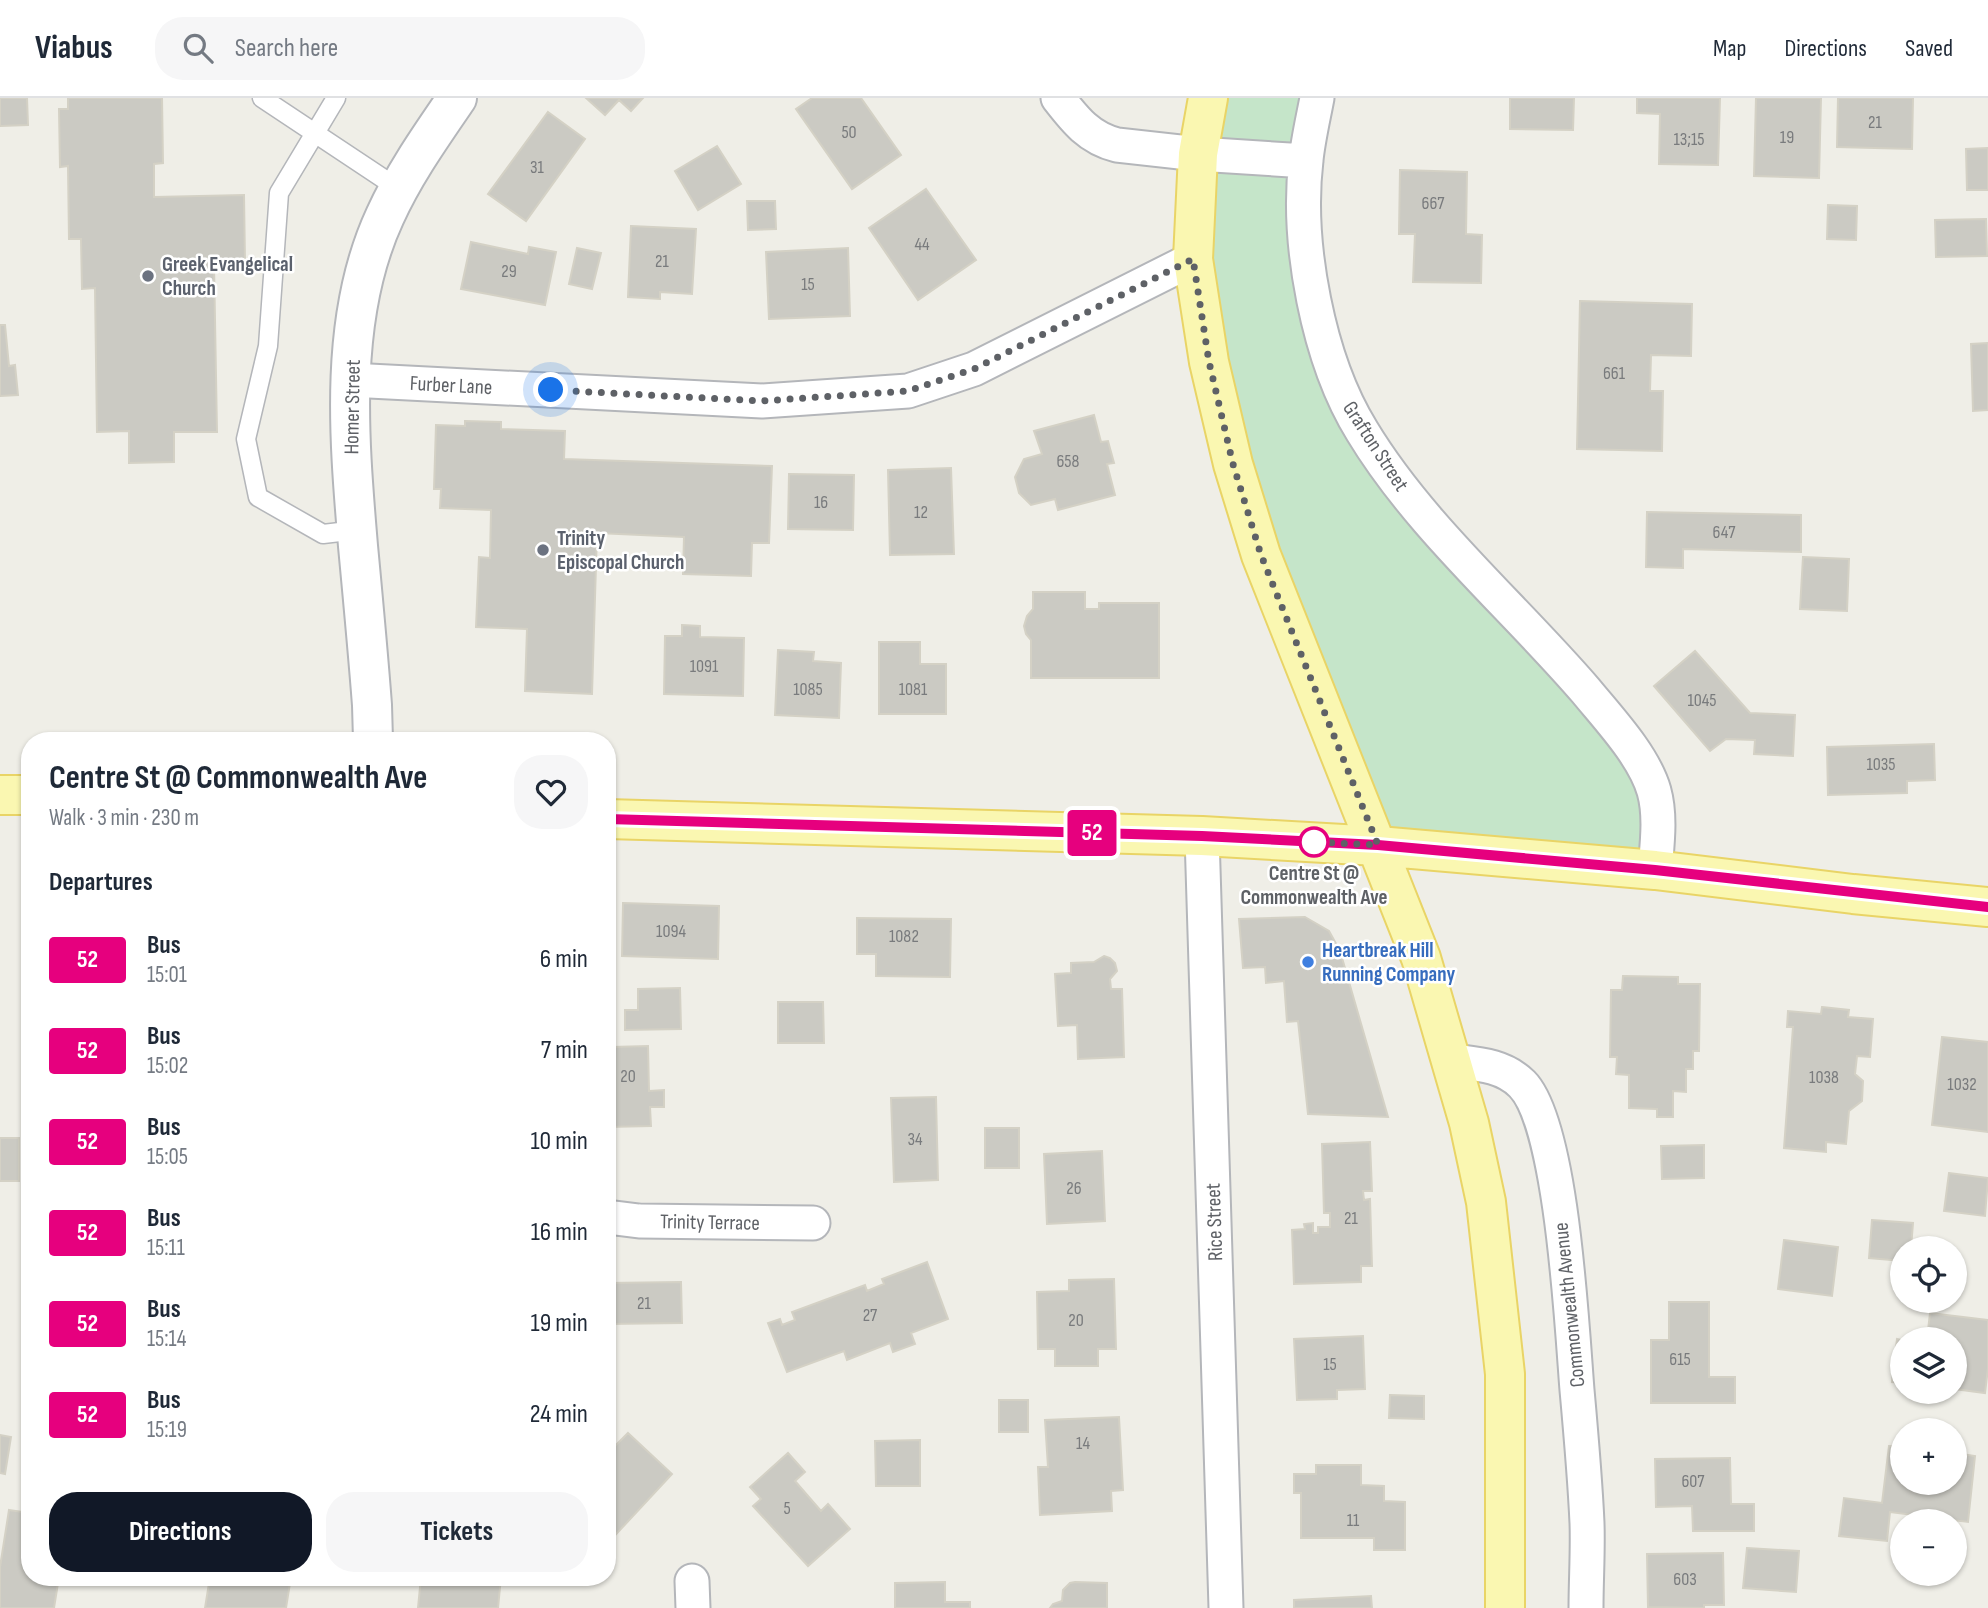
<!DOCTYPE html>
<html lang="en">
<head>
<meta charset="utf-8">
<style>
	body { margin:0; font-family:"Sofia Sans Condensed",sans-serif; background:#f6f6f7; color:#1f2937; height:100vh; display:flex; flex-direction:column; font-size:26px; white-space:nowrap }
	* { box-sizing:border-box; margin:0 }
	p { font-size:23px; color:#747a83 }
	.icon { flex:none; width:38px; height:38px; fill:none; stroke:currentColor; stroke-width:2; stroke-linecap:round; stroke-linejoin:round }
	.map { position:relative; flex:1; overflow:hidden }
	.side { position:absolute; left:21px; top:634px; width:595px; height:854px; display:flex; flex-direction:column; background:#fff; border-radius:28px; box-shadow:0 2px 5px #0004 }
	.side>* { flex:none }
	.badge { padding:0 14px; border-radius:5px; font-size:24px; line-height:46px }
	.tools { position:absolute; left:1890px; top:1138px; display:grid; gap:14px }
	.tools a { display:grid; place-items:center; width:77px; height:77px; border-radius:50%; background:#fff; box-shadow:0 2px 5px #0004; font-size:35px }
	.you { position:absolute; width:35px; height:35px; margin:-18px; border:5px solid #fff; border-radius:50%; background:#1a73e8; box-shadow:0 0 0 10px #1a73e833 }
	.map>.badge { position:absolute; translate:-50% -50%; box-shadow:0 0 0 4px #fff }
	h2 { padding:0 28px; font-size:26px; line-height:63px }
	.round { display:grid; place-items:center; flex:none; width:74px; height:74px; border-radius:28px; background:#f6f6f7 }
	.overview { display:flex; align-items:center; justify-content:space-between; height:119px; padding:0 28px }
	h1 { font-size:33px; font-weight:700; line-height:52px }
	.action { display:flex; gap:14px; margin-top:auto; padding:14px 28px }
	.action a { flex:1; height:80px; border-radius:28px; background:#111827; color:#fff; font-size:28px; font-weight:700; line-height:80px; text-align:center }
	.action a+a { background:#f6f6f7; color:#1f2937 }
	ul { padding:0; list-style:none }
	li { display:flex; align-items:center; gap:21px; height:91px; padding:0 28px }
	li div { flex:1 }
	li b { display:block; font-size:26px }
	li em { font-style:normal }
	li .badge { min-width:77px; font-weight:700; text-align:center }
	header { display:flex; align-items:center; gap:42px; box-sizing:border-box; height:98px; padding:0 35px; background:#fff; border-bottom:2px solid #e0e1e3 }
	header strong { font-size:33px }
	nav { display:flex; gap:38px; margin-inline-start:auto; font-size:24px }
	.search { width:490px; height:63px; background:#f6f6f7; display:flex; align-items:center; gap:18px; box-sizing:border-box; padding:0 24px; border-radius:28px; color:#747a83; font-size:26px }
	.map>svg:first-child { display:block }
</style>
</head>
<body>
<header>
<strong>Viabus</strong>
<div class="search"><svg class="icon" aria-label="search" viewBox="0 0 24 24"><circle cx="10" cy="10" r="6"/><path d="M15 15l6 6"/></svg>Search here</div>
<nav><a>Map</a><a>Directions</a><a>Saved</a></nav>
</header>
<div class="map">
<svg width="1988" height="1510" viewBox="0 0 1988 1510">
	<rect width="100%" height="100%" fill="#efeee7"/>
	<path fill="#c5e5c9" d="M1208,0H1317L1306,63L1342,293L1643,668L1655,772L1378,748L1209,264Z"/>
	<path fill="#cbcac3" stroke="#d4d1c5" stroke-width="2" d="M0,0H27L28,27L0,28Z
		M68,0H162L163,65L154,66V99L244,97L245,165L214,166L217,334H174V364L129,365V333L97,334L95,190L82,191L81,141H69L68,68L60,69L59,11H68Z
		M586,0H643L631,13L619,2L605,17Z
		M812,0H861L901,57L852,91L796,11Z
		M1510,0H1574L1573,32L1510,31Z
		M1637,0H1720L1718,67L1659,66L1660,16L1637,15Z
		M1756,0H1821L1819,80L1754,78Z
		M1838,0H1913L1912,51L1837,49Z
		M548,14L585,41L526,123L488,96Z
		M717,48L741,86L698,112L675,73Z
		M1988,50V92H1967L1966,51Z
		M1400,72L1467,74L1466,136L1482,137L1481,185L1413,184L1415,136H1399Z
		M926,91L976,162L918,202L869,130Z
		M747,103H775L776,131L748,132Z
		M1828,107L1857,108L1856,142L1827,141Z
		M1986,121L1987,158L1936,159L1935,122Z
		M631,128L696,131L692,196L660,194V201L628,199Z
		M471,144L528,156L529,149L556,154L545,207L461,191Z
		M577,150L601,155L592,191L569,186Z
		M848,150L850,218L769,221L766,154Z
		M1580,203L1692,206L1691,258L1651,257L1650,293H1663L1662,353L1577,351Z
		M0,227H5L9,268L15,267L18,297L0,298Z
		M1988,245V312L1973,313L1971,246Z
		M1094,317L1101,344L1108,343L1114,365L1107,366L1115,397L1058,412L1055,401L1031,407L1019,395L1015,379L1024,361L1042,356L1034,333Z
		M465,323L501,324V331L565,333L564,361L772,368L769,445H752L751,478L683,476L684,439L597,435L592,596L525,593L527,531L476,529L479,459L490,460L491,412L440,410L441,391H434L436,327L465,328Z
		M951,370L954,456L890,457L888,372Z
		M789,376L854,377L853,432L788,431Z
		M1647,414L1801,417V454L1683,451V470L1646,469Z
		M1803,459L1849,461L1847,513L1800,511Z
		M1033,494H1085V511H1099V505H1159V580H1031V542L1026,536L1024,528L1027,518L1033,511Z
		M682,527L700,528V539L744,540L743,598L664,596L665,538H682Z
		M879,544H920V566H946V616H879Z
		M778,552L814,554L813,563L841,565L839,620L775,617Z
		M1695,553L1750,615L1795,617L1793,658L1754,656L1755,642L1726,641L1710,653L1654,588Z
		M1934,646L1935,682L1907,683V695L1828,697L1827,649Z
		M623,805L719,808L718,861L622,858Z
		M1305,819L1329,833L1340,853L1388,1019L1308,1016L1298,923L1287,924L1284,883L1266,885L1265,869L1243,870L1239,821Z
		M857,820L951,821L950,879L876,878V856H857Z
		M1104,858L1110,860L1115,865L1117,873L1110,881L1111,891H1122L1124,959L1078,961L1077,927L1058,928L1055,876L1071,875V865L1094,864Z
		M1623,878L1678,879V886H1700L1699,953H1693V971H1686V994L1673,993V1019H1657V1011L1629,1010V977L1616,976L1617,959H1610L1611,892H1622Z
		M680,890L681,931L625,932V912H638V891Z
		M778,904H823L824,945H778Z
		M1822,909L1849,912L1848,919L1873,921L1870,959L1857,958L1855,976L1863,983L1862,1003L1849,1013L1846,1046L1826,1044V1054L1784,1050L1793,929H1787L1788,913L1821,916Z
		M1942,939L1988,944V1034L1932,1027Z
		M648,948L649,993L664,992V1009H650L651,1028L607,1029V964H612V949Z
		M936,999L938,1082L894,1084L891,1000Z
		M985,1030H1019V1070H985Z
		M0,1040H19V1083H0Z
		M1370,1044L1372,1093H1363L1364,1102L1370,1101L1372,1168H1361V1184L1294,1186L1292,1132L1305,1131L1304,1126L1313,1125V1135H1318V1129H1330V1115H1324L1322,1046Z
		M1704,1047V1080L1662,1081L1661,1048Z
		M1102,1053L1105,1123L1047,1126L1044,1056Z
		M1949,1075L1988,1080L1985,1118L1944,1113Z
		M1872,1122L1913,1125L1911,1150H1902V1163L1869,1160Z
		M1784,1142L1838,1149L1832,1198L1778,1191Z
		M927,1164L948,1221L911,1235L915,1246L893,1254L890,1245L847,1262L844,1253L787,1274L768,1225L780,1221L782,1227L795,1222L792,1214L865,1187L867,1193L884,1186L882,1181Z
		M1114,1181L1116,1251H1098V1268H1055V1251H1038L1037,1194L1069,1193V1182Z
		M681,1184L682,1225L607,1226V1185Z
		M1669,1204H1709V1279H1735V1305H1651V1242H1669Z
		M1930,1215L1988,1222V1270L1985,1295L1955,1291V1241H1927Z
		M1363,1238L1365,1291L1337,1292V1301L1297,1302L1294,1241Z
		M1897,1241L1902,1242V1285L1892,1284Z
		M1390,1297L1424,1298V1321L1389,1320Z
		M999,1302H1028V1334H999Z
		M1119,1319L1123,1392L1111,1393L1112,1413L1040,1417L1038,1369H1048L1045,1322Z
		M628,1335L672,1376L607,1446V1373L610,1370L607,1367V1356Z
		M0,1337L11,1339L5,1376L0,1375Z
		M920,1342V1388H876L875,1343Z
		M1889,1348L1902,1349V1384H1955V1355L1975,1358L1968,1424L1890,1414L1887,1443L1839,1438L1844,1400L1882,1405Z
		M788,1355L805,1374L795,1383L821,1413L828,1406L850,1431L808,1468L753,1408L761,1401L750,1389Z
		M1730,1360L1731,1406H1754V1433H1693L1692,1408L1656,1409L1655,1361Z
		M1316,1367H1361V1387L1384,1388V1403L1405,1404V1452H1374V1440H1301V1395H1294V1376H1316Z
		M9,1412L30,1415V1479H59L54,1510H0V1469Z
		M1747,1450L1799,1453L1796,1494L1743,1490Z
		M1723,1455L1724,1507H1704V1510L1648,1509L1647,1456Z
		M210,1479H291L286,1510H205Z
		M421,1479H501L498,1510H418Z
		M945,1484V1504H970V1510H895V1485Z
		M1075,1484L1107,1485V1510H1050L1053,1506L1062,1503L1063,1492L1070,1485Z
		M1371,1498L1372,1510H1294V1502Z"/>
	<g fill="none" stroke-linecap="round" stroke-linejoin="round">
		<defs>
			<path id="service" d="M262,0L399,91
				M336,0L279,95L268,248L246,341L258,399L323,436L357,432"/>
			<path id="minor" d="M1058,0C1075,22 1089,40 1117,47L1198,56L1306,63
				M1317,0C1313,21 1308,42 1306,62C1296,145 1318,262 1362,333C1420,429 1513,508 1586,593C1609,621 1644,658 1654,693C1661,718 1657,747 1655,772
				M350,282L762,303L908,293L974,271L1193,161
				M1202,738L1226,1510
				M1453,963C1477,966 1503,967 1522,986C1562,1026 1572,1230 1577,1292C1581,1336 1585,1381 1587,1425C1588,1453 1586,1482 1586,1510
				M607,1119L639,1123L813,1125
				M692,1483L693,1510"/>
			<path id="tertiary" d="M373,642L372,607C368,554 363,501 358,448C349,341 338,219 385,118C404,76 431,38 457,0"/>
			<path id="primary" d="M1208,0L1198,56L1193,161L1209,264L1233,366L1261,457L1421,860L1469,1025L1486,1104L1505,1276V1510
				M0,697H30
				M607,721L1202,738L1378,748L1655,772L1853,796L1988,809"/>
		</defs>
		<use href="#service" stroke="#b4b6ba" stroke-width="21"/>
		<use href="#minor" stroke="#b4b6ba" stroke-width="37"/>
		<use href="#tertiary" stroke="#b4b6ba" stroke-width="42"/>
		<use href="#primary" stroke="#e9d466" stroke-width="42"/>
		<use href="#service" stroke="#fff" stroke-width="18"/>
		<use href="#minor" stroke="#fff" stroke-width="33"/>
		<use href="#tertiary" stroke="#fff" stroke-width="38"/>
		<use href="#primary" stroke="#faf7b1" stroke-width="38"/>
	</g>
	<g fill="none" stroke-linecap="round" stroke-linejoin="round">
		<defs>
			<path id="line" d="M607,721L1202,738L1378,747L1655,772L1988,809"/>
		</defs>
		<use href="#line" stroke="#fff" stroke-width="16"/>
		<use href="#line" stroke="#e6007e" stroke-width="10"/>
		<path stroke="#5e6166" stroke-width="7" stroke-dasharray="0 12.6" d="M551,292L762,303L908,293L974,271L1193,161L1209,264L1233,366L1261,457L1378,747L1314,744"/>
	</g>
	<g fill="#6b7280" stroke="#fff" stroke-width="2.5">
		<circle cx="148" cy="178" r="7"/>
		<circle cx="543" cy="452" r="7"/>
	</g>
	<circle fill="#fff" stroke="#e6007e" stroke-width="3.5" cx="1314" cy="744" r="14"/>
	<circle fill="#3f7fe0" stroke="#fff" stroke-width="2.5" cx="1308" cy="864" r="7"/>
	<g text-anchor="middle" stroke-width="5" stroke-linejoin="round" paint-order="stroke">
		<g font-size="18" fill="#797b7d">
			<text x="1875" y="30">21</text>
			<text x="849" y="40">50</text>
			<text x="1787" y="45">19</text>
			<text x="1689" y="47">13;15</text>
			<text x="537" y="75">31</text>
			<text x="1433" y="111">667</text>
			<text x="922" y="152">44</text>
			<text x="662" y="169">21</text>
			<text x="509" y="179">29</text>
			<text x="808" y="192">15</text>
			<text x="1614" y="281">661</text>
			<text x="1068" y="369">658</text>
			<text x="821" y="410">16</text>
			<text x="921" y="420">12</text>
			<text x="1724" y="440">647</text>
			<text x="704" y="574">1091</text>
			<text x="808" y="597">1085</text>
			<text x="913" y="597">1081</text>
			<text x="1702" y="608">1045</text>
			<text x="1881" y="672">1035</text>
			<text x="671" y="839">1094</text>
			<text x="904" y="844">1082</text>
			<text x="628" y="984">20</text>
			<text x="1824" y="985">1038</text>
			<text x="1962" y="992">1032</text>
			<text x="915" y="1047">34</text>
			<text x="1074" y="1096">26</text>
			<text x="1351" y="1126">21</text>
			<text x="644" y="1211">21</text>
			<text x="870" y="1223">27</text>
			<text x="1076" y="1228">20</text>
			<text x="1680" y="1267">615</text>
			<text x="1330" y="1272">15</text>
			<text x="1083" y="1351">14</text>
			<text x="1693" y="1389">607</text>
			<text x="787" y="1416">5</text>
			<text x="1353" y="1428">11</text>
			<text x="1685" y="1487">603</text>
		</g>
		<g font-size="21" font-weight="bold" fill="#5b616d" stroke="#fff" text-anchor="start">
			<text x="162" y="173">Greek Evangelical<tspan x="162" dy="24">Church</tspan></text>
			<text x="557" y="447">Trinity<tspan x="557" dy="24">Episcopal Church</tspan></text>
		</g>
		<g font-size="21" fill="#5e6166" stroke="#fff">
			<text transform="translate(451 287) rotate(3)" y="7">Furber Lane</text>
			<text transform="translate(352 309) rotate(-89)" y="7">Homer Street</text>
			<text transform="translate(1376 348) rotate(57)" y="7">Grafton Street</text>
			<text transform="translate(710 1124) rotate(1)" y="7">Trinity Terrace</text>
			<text transform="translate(1214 1124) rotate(-92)" y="7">Rice Street</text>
			<text transform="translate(1569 1207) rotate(-96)" y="7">Commonwealth Avenue</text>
		</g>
		<g font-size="21" font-weight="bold" fill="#5e6166" stroke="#fff">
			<text x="1314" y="782">Centre St @<tspan x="1314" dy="24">Commonwealth Ave</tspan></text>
		</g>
		<g font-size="21" font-weight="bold" fill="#366cbe" stroke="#fff" text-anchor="start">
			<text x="1322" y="859">Heartbreak Hill<tspan x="1322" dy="24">Running Company</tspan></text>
		</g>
	</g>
</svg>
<div class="tools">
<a><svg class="icon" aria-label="locate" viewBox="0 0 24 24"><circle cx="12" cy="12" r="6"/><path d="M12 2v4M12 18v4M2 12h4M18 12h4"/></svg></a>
<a><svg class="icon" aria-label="layers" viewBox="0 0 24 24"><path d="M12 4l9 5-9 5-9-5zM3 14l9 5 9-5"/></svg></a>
<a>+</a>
<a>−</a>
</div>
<div class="you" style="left:551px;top:292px"></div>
<b class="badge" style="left:1092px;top:735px;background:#e6007e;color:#fff">52</b>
<section class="side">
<div class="overview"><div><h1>Centre St @ Commonwealth Ave</h1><p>Walk · 3 min · 230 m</p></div><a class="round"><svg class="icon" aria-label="heart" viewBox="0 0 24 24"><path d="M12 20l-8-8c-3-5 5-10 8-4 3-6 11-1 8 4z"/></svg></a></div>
<h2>Departures</h2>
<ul>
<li><span class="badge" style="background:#e6007e;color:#fff">52</span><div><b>Bus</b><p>15:01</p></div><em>6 min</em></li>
<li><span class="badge" style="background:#e6007e;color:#fff">52</span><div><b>Bus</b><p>15:02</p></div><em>7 min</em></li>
<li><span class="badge" style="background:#e6007e;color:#fff">52</span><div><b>Bus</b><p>15:05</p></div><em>10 min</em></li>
<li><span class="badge" style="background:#e6007e;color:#fff">52</span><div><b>Bus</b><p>15:11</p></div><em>16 min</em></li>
<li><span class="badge" style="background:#e6007e;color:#fff">52</span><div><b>Bus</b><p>15:14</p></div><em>19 min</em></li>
<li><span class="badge" style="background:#e6007e;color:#fff">52</span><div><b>Bus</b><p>15:19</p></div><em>24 min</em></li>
</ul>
<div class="action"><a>Directions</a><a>Tickets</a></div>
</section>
</div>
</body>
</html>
